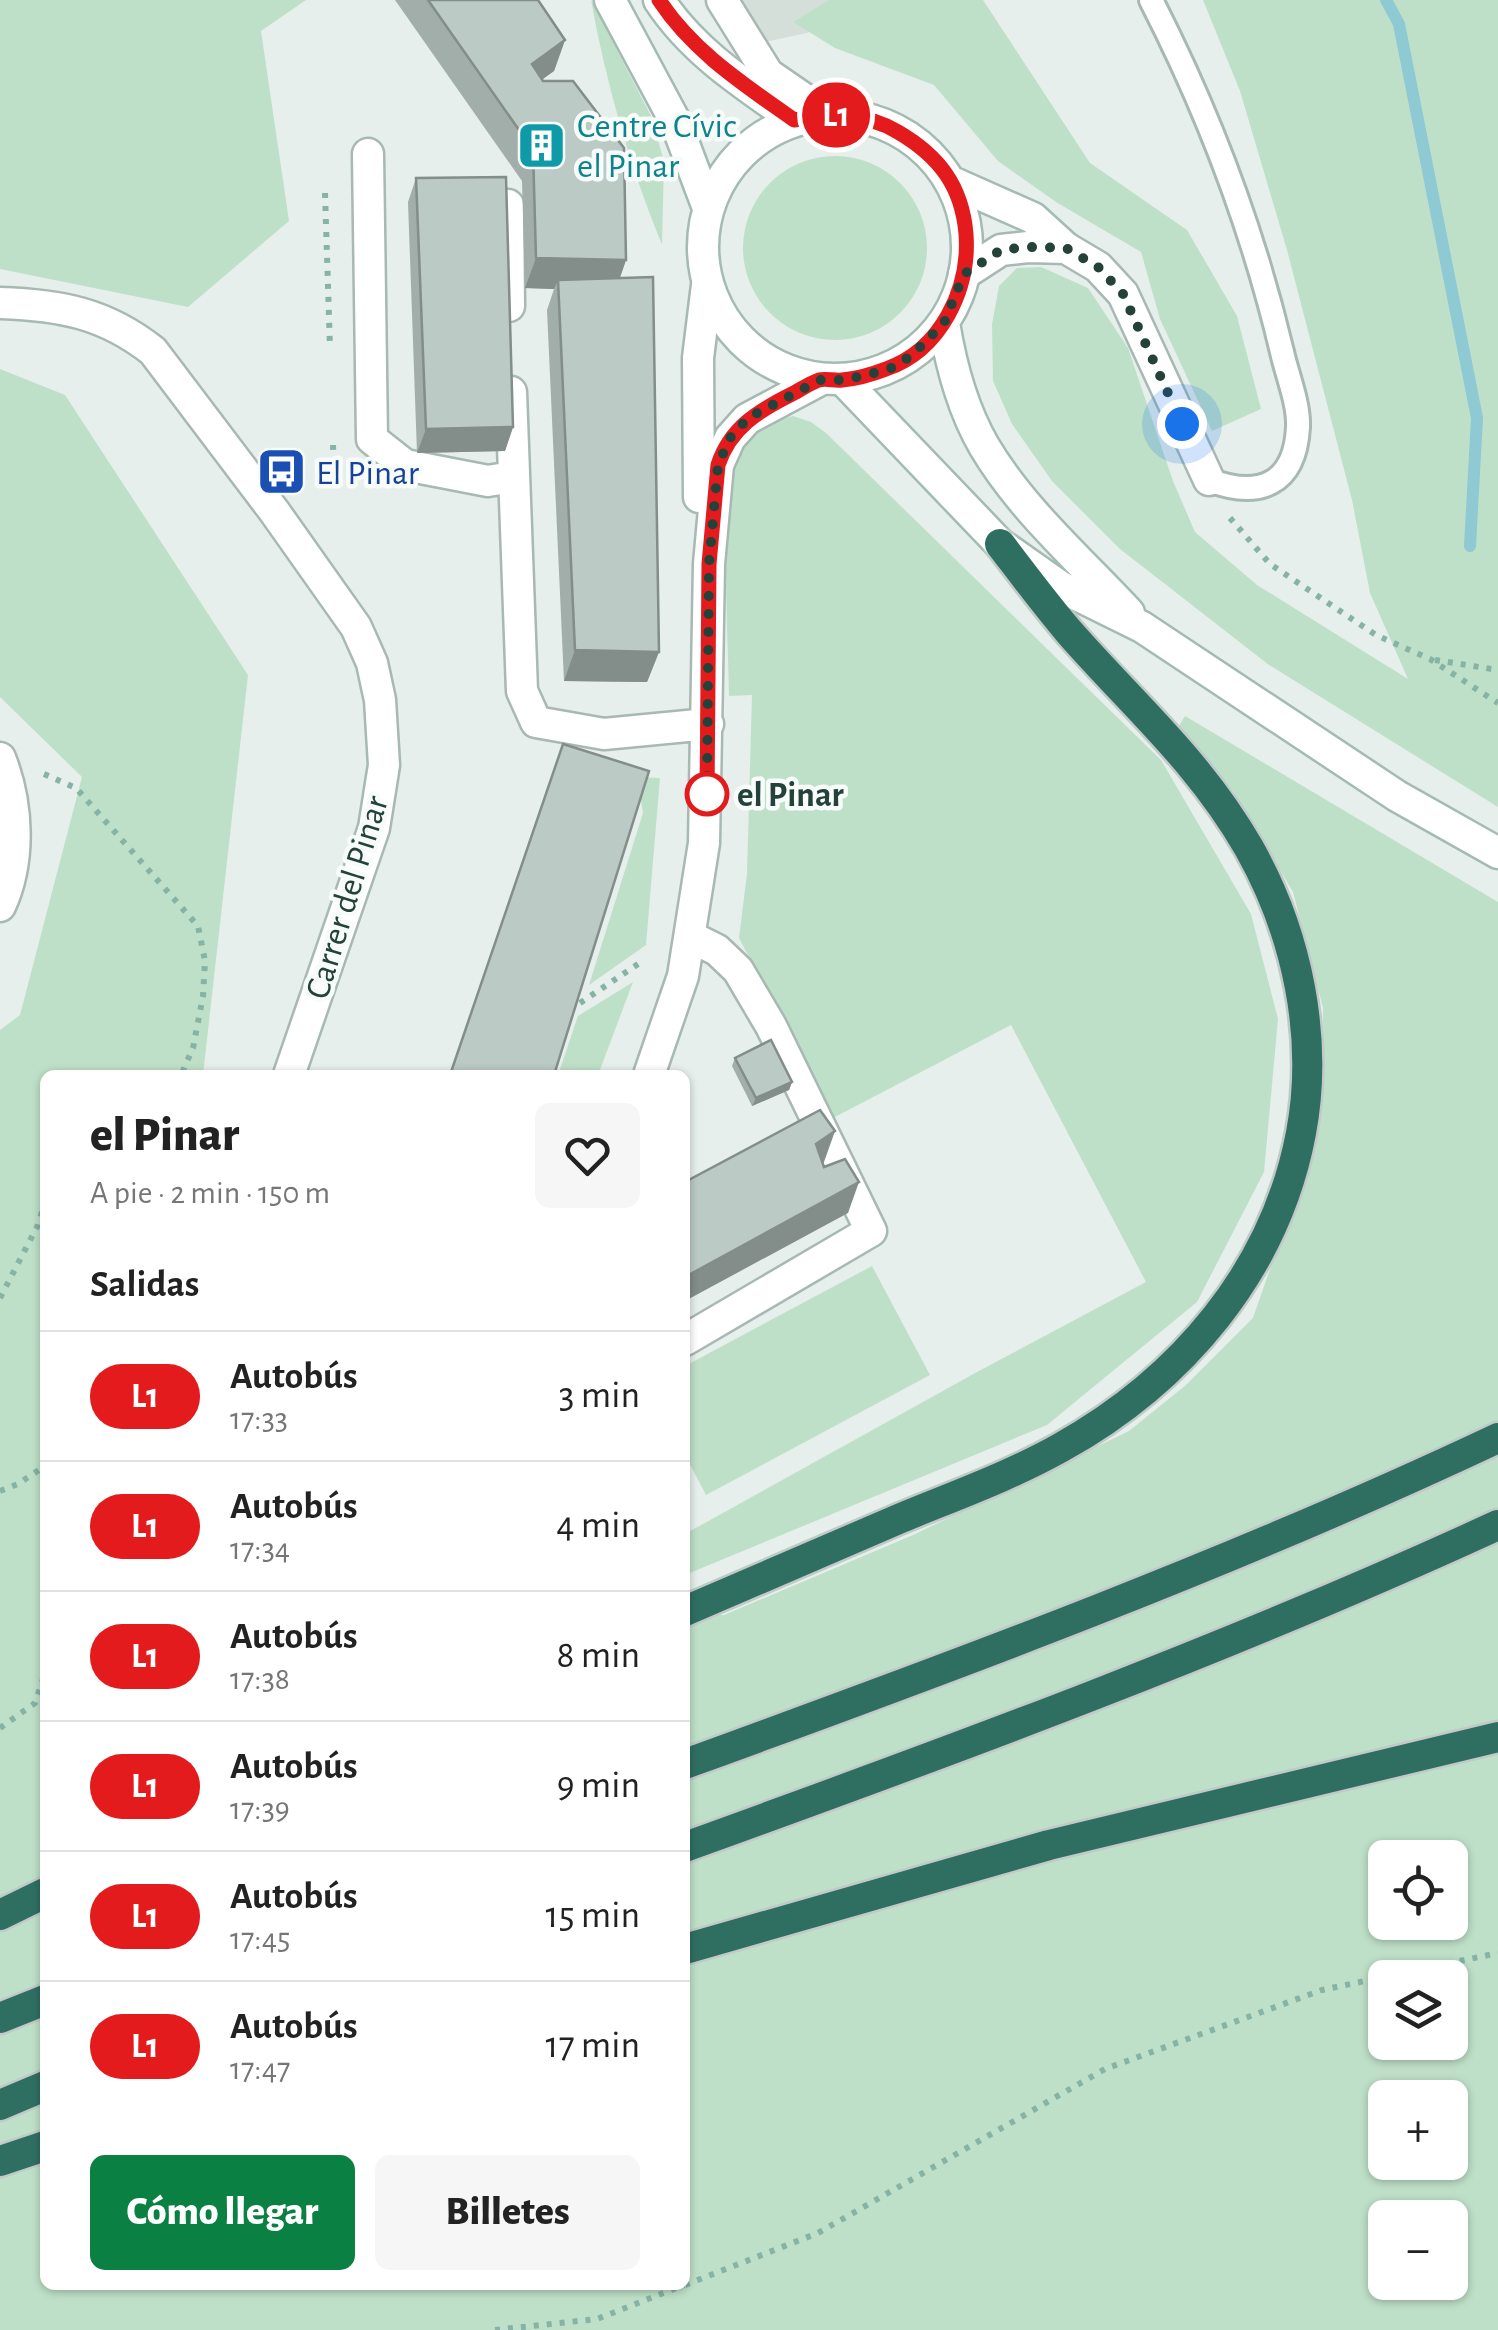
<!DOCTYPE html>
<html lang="es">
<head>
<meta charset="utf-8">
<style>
	body { margin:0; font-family:"Alegreya Sans",sans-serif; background:#f6f6f6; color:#222; height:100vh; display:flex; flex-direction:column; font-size:38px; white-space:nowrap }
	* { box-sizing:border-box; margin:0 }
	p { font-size:32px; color:#767676 }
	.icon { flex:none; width:55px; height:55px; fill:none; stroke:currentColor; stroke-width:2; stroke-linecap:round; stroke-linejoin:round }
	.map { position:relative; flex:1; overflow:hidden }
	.side { position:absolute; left:40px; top:1070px; width:650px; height:1220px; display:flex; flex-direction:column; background:#fff; border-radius:15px; box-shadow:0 2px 8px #0004 }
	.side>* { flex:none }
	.badge { padding:0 20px; border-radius:32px; font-size:35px; line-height:65px }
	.controls { position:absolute; left:1368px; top:1840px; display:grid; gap:20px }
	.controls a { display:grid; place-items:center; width:100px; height:100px; border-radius:15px; background:#fff; box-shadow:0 2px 8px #0004; font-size:50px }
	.you { position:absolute; width:50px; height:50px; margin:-25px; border:8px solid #fff; border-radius:50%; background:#1a73e8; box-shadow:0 0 0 15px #1a73e833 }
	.map>.badge { position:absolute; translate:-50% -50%; box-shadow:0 0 0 5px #fff }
	h2 { padding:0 50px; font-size:38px; line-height:90px }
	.round { display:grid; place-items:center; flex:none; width:105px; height:105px; border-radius:15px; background:#f6f6f6 }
	.headline { display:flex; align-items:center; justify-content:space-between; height:170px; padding:0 50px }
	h1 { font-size:48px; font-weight:800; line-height:75px }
	.cta { display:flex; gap:20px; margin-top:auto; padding:20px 50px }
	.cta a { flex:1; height:115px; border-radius:15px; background:#0b8043; color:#fff; font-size:40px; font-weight:800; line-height:115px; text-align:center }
	.cta a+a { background:#f6f6f6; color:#222 }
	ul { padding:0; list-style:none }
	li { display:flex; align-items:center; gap:30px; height:130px; padding:0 50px; border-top:2px solid #e0e0e0 }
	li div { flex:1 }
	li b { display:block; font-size:38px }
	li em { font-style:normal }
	li .badge { min-width:110px; font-weight:700; text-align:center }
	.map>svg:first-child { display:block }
</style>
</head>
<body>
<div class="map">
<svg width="1498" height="2330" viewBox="0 0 1498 2330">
	<rect width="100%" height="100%" fill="#e6efeb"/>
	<path fill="#d4dfda" d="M735,0H862L807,33L765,42Z"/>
	<path fill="#bfe0c8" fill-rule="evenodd" d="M0,0H306L261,31L289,221L188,307L0,269Z
		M591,0L651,116L664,161L662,245C630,166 606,84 591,0Z
		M829,0H983L1090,163L1187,230L1237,316L1261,409L1212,431L1160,319L1141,252L1056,202L998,161L934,85L835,48L793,22Z
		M1203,0H1498V807L1269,665L1120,549L1052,481L1012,424L993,381L992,324L999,286L1017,268L1041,267L1088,288L1128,348L1173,481L1195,532L1257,585L1408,679L1370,593L1352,500L1287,250L1240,91Z
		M743 248a92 92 0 1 1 184 0a92 92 0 1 1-184 0Z
		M0,369L65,395L248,675L203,1075H45V2285H685V1612L724,1615L913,1535L1129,1431L1186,1385L1253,1318L1320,1125L1323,1008L1293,892L1233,791L1179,726L1185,716L1498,902V2330H0V1030L20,1015L82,777L0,697ZM1385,1858H1450V1922H1385ZM1385,1978H1450V2042H1385ZM1385,2098H1450V2162H1385ZM1385,2218H1450V2282H1385Z
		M793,416L811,422L826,433L1161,760L1251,914L1278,1019L1264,1172L1197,1302L1047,1425L685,1575V1534L977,1372L1146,1282L1011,1025L833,1118L739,938L747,874L752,695L729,696C729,647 716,469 744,437C756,423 776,420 793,416Z
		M637,777L660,778L646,945L589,985L643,813Z
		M633,982L598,1075H558L578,1016Z
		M872,1266L930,1375L706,1495L685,1455V1366Z"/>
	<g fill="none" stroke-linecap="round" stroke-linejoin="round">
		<path stroke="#8ec9d4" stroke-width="12" d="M1386,0L1399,24L1477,418L1470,546"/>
		<defs>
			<path id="service" d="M1151,0C1208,111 1253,230 1282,352C1287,375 1299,403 1298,427C1295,485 1259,499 1209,480"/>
			<path id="minor" d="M722,0L768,74L826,114
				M368,154L372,439L405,465L488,481L512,477
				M508,205L509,306
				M964,274L1001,250L1028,247L1066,248L1098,267L1123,294L1209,480
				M0,303C60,305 105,313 153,351L274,511L356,627L372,663L380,700L384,765L374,828L289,1075
				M511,392L522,691L536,722L604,734L708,724
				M699,497L698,358L707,285
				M0,758C18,803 21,861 0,906
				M649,1075L683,976L704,843L709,564L718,465L730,438L747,419L820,380
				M685,1340L871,1231L771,1026L738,970L717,950L691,937"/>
			<path id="secondary" d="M610,0L676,123L708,208
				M659,0C693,52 745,85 795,120
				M703 247a132 132 0 1 1 264 0a132 132 0 1 1-264 0Z
				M954,183L1033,218L1066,248
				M944,323C951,366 962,408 984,446C1021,509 1080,560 1129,613
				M843,380L1000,544L1061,587L1142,627L1397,796L1498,853"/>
			<path id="motorway" d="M685,1611C757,1580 829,1549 901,1518C954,1496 1010,1476 1060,1448C1181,1381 1275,1271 1301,1133C1319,1037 1297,933 1249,848C1199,761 1135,707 1070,633C1046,605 1023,574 1000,544
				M685,1764C960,1664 1233,1563 1498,1438
				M685,1847C959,1748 1233,1647 1498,1525
				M0,1915L45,1893
				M685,1949L1049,1845L1498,1737
				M0,2018L45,2000
				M0,2105L45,2086
				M0,2161L45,2146"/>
		</defs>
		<use href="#service" stroke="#a8b8b2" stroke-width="28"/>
		<use href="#minor" stroke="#a8b8b2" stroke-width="35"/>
		<use href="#secondary" stroke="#a4bbb3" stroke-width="35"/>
		<use href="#motorway" stroke="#c2cac8" stroke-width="35"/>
		<path stroke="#86b3a5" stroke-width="6" stroke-dasharray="5 8" stroke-linecap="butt" d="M325,193L330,348
			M333,445L334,469
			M1230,518L1270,564L1376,635L1430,659L1498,703
			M1435,660L1498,670
			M44,774L76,788L198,926L205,961L203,996L193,1048L181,1075
			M580,1003L641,962
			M0,1298L38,1225L45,1202
			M0,1491L18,1484L45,1466
			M0,1728L35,1703L45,1673
			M685,2285L818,2233L1105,2069L1322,1990L1498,1953
			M495,2330L597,2319L684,2285"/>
		<use href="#service" stroke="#fff" stroke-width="22"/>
		<use href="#minor" stroke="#fff" stroke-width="30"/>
		<use href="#secondary" stroke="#fff" stroke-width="30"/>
		<use href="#motorway" stroke="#2f6f62" stroke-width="30"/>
	</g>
	<path fill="#a1aea9" d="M395,0H538L565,40L554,71L542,79L626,260L620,278L659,652L647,682L564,681L547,310L554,289L525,288L522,181Z
		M416,178L513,427L505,451L417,453L408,202Z
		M735,1058L792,1082L789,1090L752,1106L732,1066Z"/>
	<path fill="#838d89" d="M565,40L554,71L521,95L532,64Z
		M536,258L626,260L615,291L558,280L554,289L525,288Z
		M513,427L505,451L417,453L426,429Z
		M575,650L659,652L647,682L564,681Z
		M792,1082L789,1090L752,1106L756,1098Z
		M835,1131L824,1162L805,1175L816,1144Z
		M859,1182L848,1213L685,1301V1277Z"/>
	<path fill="#bbcac4" stroke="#838d89" stroke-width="2.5" d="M428,0H538L565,40L532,64L543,81H573L624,148L626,260L536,258L533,150Z
		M506,177L513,427L426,429L416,178Z
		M653,277L659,652L575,650L558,280Z
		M563,744L649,771L554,1075H450Z
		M771,1040L792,1082L756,1098L735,1058Z
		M820,1110L835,1131L816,1144L824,1167L845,1159L859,1182L685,1277V1182Z"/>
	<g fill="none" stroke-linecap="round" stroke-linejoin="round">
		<defs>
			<path id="line" d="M659,0C693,52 745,85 794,120C831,114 865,112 898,132C939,156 962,186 966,234C970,289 941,350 886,369C873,374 856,379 842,380C834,381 826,378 819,380C810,383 800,390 792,394C758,411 730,428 718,465L709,564L707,796"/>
		</defs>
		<use href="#line" stroke="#fff" stroke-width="22"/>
		<use href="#line" stroke="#e31b1d" stroke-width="15"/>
		<path stroke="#24423a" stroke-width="10" stroke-dasharray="0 18" d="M707,794L709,564L718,465L730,438L748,418L820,380H843L867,375L891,368L911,356L944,323L964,274L1001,250L1028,247L1066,248L1098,267L1123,294L1182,424"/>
	</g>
	<defs>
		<symbol id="building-square" viewBox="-11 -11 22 22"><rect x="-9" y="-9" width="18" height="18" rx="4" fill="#0f9aa8" stroke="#f7fbf9"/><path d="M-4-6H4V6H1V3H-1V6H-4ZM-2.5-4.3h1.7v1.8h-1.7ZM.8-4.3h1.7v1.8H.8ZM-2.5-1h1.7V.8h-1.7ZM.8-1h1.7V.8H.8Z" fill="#fff"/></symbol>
		<symbol id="bus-square" viewBox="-11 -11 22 22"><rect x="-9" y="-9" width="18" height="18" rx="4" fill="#1a4fb4" stroke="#f7fbf9"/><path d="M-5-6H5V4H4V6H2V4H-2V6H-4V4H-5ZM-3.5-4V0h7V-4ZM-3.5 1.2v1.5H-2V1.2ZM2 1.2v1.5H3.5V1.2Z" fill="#fff"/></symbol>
	</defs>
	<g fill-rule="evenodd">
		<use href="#building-square" x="514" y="118" width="55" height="55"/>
		<use href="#bus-square" x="254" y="444" width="55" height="55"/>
	</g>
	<circle fill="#fff" stroke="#e31b1d" stroke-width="5" cx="707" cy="794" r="20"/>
	<g text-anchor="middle" stroke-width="9" stroke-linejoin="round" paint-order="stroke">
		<g font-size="35" fill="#0d838f" stroke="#f7fbf9" text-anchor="start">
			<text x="577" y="137">Centre Cívic<tspan x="577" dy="40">el Pinar</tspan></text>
		</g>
		<g font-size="35" fill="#164399" stroke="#f7fbf9" text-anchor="start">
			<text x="316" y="484">El Pinar</text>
		</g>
		<g font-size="35" font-weight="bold" fill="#24423a" stroke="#f7fbf9" text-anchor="start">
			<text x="737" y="806">el Pinar</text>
		</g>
		<g font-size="35" fill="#24423a" stroke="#f7fbf9">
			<text transform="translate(346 897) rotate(-73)" y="12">Carrer del Pinar</text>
		</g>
	</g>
</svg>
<div class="controls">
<a><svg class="icon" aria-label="locate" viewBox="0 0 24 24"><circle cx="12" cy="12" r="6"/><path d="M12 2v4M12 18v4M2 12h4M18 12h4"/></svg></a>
<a><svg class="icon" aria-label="layers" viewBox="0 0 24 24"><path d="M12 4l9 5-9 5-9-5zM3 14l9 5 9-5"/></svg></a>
<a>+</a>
<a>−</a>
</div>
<div class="you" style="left:1182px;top:424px"></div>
<b class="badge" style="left:836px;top:115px;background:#e31b1d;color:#fff">L1</b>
<section class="side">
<div class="headline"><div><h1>el Pinar</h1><p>A pie · 2 min · 150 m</p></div><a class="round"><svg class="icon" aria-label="heart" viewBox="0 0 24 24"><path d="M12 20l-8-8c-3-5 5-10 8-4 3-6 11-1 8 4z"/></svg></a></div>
<h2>Salidas</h2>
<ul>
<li><span class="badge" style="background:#e31b1d;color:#fff">L1</span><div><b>Autobús</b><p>17:33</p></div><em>3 min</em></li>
<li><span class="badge" style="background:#e31b1d;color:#fff">L1</span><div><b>Autobús</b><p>17:34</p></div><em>4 min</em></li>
<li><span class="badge" style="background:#e31b1d;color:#fff">L1</span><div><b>Autobús</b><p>17:38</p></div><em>8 min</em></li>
<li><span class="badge" style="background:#e31b1d;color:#fff">L1</span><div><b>Autobús</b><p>17:39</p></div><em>9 min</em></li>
<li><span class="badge" style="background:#e31b1d;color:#fff">L1</span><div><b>Autobús</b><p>17:45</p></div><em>15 min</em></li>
<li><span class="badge" style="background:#e31b1d;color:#fff">L1</span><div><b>Autobús</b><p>17:47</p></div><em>17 min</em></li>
</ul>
<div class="cta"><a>Cómo llegar</a><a>Billetes</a></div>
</section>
</div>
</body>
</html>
